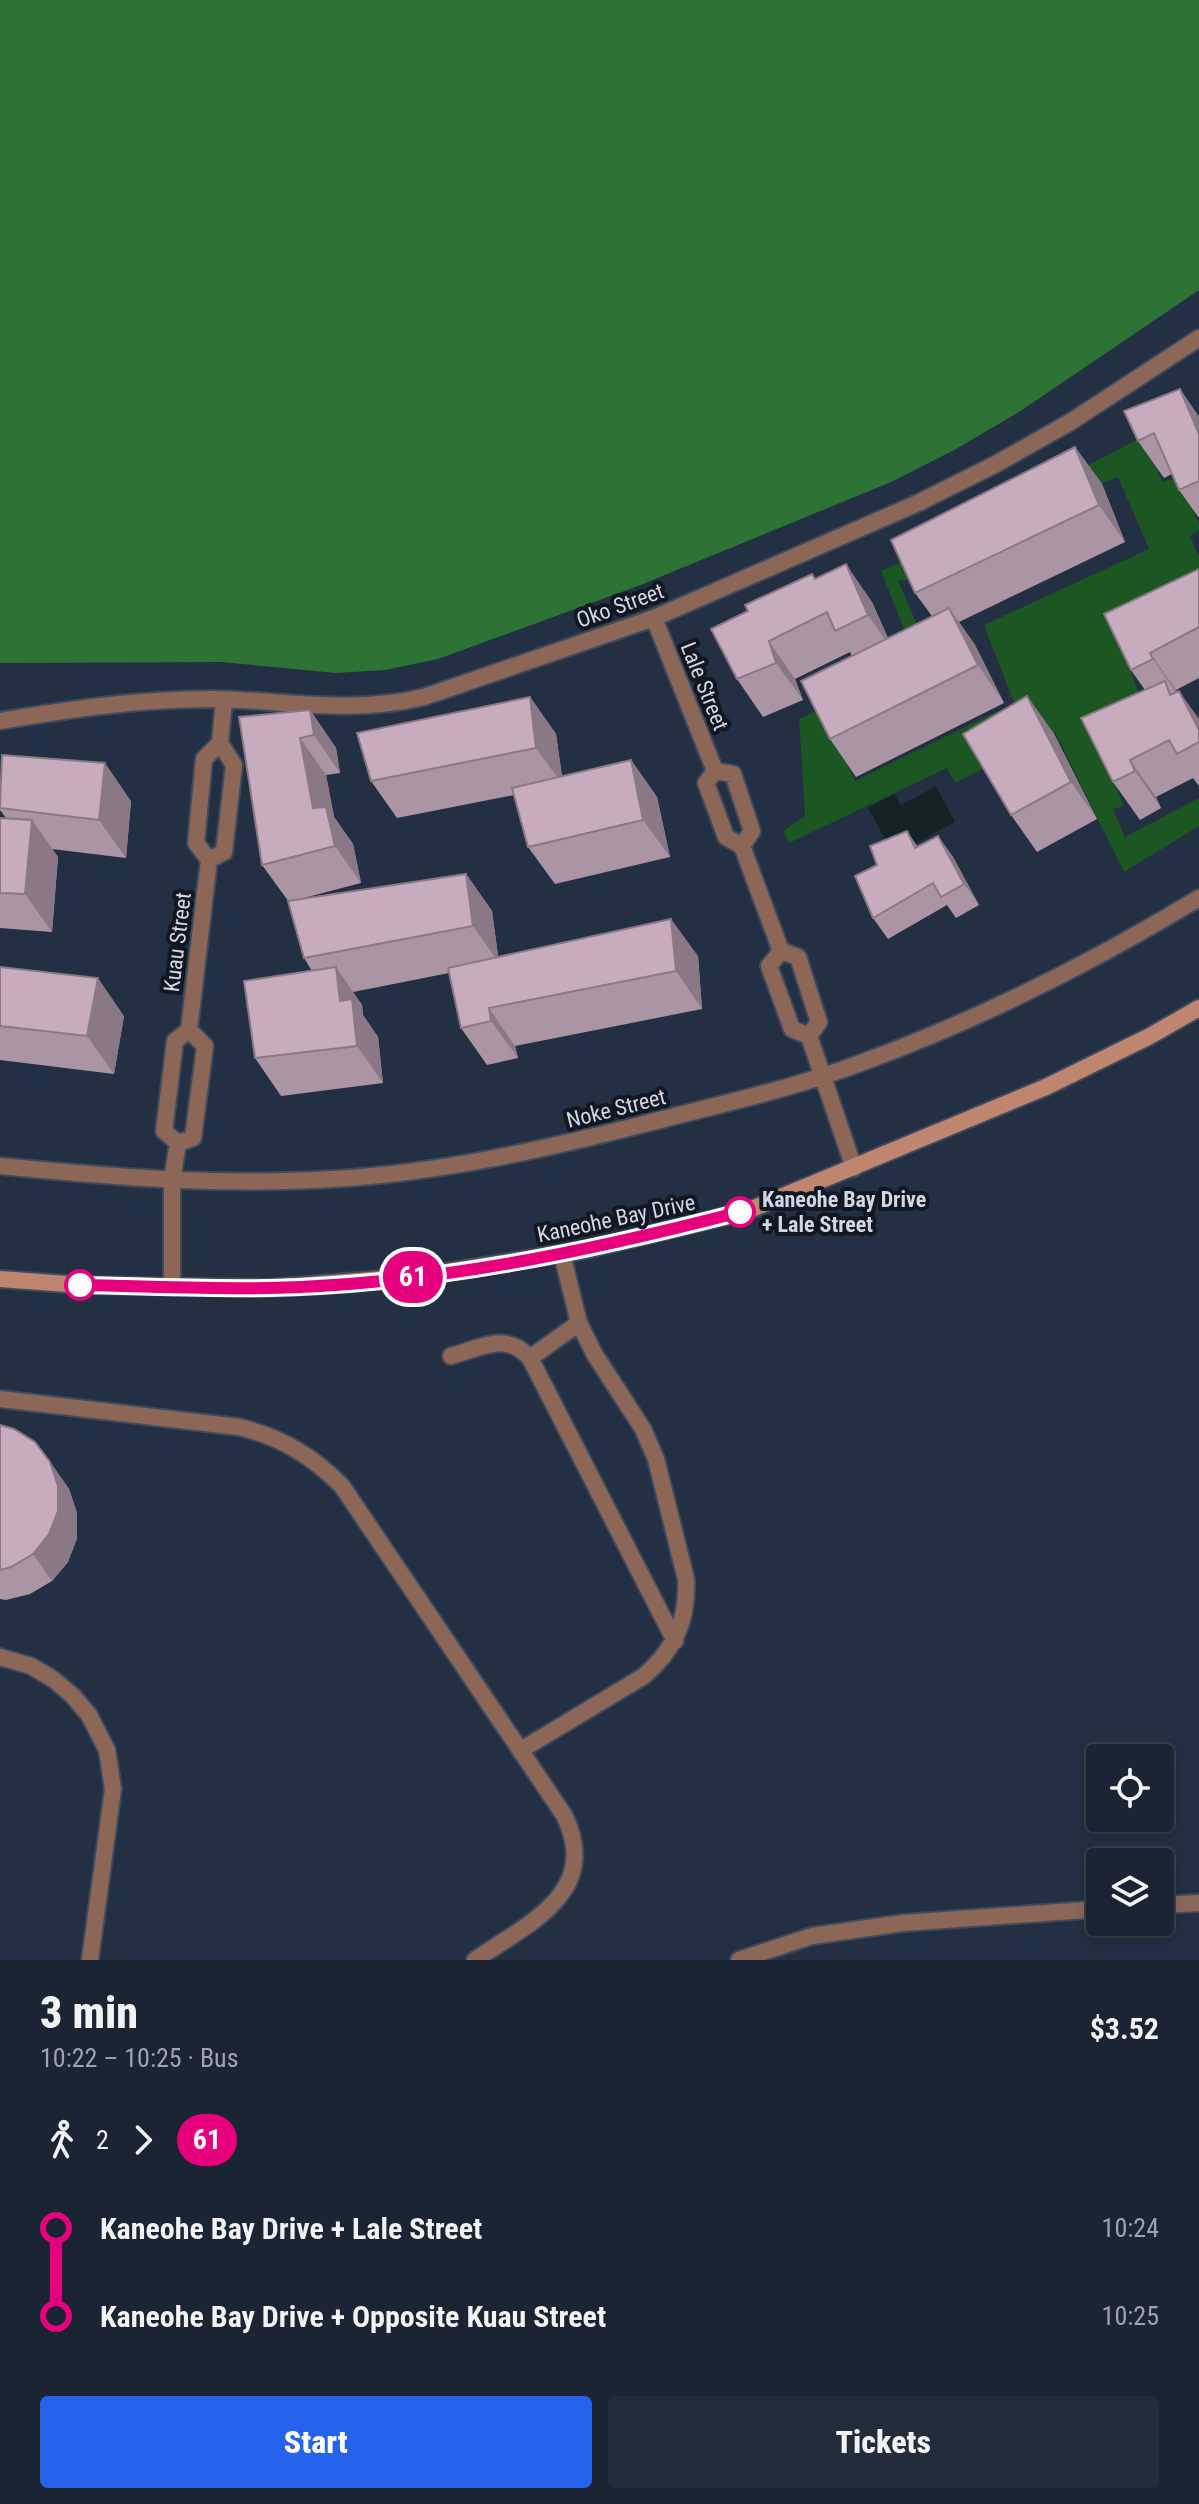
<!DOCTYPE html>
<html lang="en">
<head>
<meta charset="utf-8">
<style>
	body { margin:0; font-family:"Roboto Condensed",sans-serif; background:#232c3a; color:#f1f3f6; height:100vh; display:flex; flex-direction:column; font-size:30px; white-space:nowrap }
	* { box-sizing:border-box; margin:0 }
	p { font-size:26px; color:#9fa4ac }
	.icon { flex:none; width:44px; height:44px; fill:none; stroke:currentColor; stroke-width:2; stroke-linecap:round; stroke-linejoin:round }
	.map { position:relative; height:1960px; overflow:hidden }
	.panel { display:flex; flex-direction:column; background:#1a2432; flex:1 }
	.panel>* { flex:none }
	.badge { padding:0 16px; border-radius:26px; font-size:28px; line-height:52px }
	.fabs { position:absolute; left:1086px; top:1744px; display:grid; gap:16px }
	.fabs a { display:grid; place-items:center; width:88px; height:88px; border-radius:8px; background:#1a2432; box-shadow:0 4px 12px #0003,0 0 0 2px #38414d; font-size:40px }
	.map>.badge { position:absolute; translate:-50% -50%; box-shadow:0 0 0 4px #fff }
	.legs { display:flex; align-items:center; gap:12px; height:88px; padding:0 40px; font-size:26px }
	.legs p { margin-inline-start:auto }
	.head { display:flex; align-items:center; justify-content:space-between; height:136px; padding:0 40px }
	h1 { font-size:44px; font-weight:800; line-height:60px }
	.button { display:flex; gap:16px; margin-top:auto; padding:16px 40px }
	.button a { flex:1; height:92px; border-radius:8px; background:#2563eb; color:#fff; font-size:32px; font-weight:800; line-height:92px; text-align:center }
	.button a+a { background:#232c3a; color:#f1f3f6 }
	ul { padding:0 40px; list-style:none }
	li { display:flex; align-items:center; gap:28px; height:88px; font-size:30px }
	li i { display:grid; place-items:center; width:12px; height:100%; margin:0 10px; background:currentColor }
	li i::after { content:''; width:20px; height:20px; margin:-10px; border:6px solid; border-radius:50%; background:#1a2432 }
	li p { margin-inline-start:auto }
	li:first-child i { background:linear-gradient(#0000 50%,currentColor 0) }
	li:last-child i { background:linear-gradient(currentColor 50%,#0000 0) }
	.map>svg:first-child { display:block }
</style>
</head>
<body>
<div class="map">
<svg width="1199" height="1960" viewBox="0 0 1199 1960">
	<rect width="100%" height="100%" fill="#233043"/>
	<path fill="#1b5623" d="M1163,426L1150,449L1162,482L1179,477L1199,524V530L1190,536L1199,557V616L1124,652L1152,730L1102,754L1124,806L1113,809L1125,837L1199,798V826L1124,872L1055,732L955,783L947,768L789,843L783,831L805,816L799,719L917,662L881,571L906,560L911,579L898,581L935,665L827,719L855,781L1014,703L984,625L1149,549L1118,477L910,559Z"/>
	<path fill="#2d7335" d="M0,0H1199V290L1019,412L956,449L891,482L638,586L438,659L385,670L336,673L221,662L0,663Z"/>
	<path fill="#112325" d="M936,786L955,822L894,855L868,808L894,794L901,805Z"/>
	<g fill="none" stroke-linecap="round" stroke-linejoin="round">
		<defs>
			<path id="lane" d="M654,618L715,771
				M0,721C71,709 140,699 212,699C287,700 348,715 424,697L654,618L918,503L996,464L1072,421L1199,338
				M715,771L706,783L726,837L742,846L781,951
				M715,771L733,774L752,831L742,846
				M209,860L224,852L234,765L220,743L224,700
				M781,951L769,966L792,1029L809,1036L854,1168
				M781,951L798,957L819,1022L809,1036
				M178,1143L164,1131L175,1041L189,1030L209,860L196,843L204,759L220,743
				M178,1143L193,1138L205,1046L189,1030
				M0,1166C111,1177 222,1186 333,1179C439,1173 546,1149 648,1123C721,1104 796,1088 866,1061C983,1018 1093,962 1199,898
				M172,1287V1180L178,1143
				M451,1356C481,1348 506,1331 530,1358L675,1641
				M530,1358L579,1323
				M0,1399L239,1427C281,1437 312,1456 342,1486L564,1815C602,1892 529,1923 475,1960
				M0,1657L31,1666L53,1679L73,1696L89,1715L107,1750L113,1789L90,1960
				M521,1750L644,1676C675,1649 688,1620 686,1579L656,1459L643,1429L595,1355L579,1323L562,1254
				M1160,1905L1199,1903
				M739,1960L812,1936L903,1923L1100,1909"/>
			<path id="secondary" d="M0,1279L80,1285L270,1288L421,1276L585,1250L747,1211L1046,1087L1150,1036L1199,1008"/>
		</defs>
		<use href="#lane" stroke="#3f4b5d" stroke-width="20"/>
		<use href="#secondary" stroke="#3f4b5d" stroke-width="20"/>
		<use href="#lane" stroke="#8c6758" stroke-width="16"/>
		<use href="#secondary" stroke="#c0856e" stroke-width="16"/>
	</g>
	<path fill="#ab94a4" d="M1180,389L1199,417V518L1179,490L1172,474L1164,478L1138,441Z
		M1075,447L1102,484L1125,542L959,622L975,645L1004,703L856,777L830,739L852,656L850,652L795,679L803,700L763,717L737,679L816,579L872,602L888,638L932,616L915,593Z
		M1199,569V678L1176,690L1199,719V786L1193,778L1156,797L1161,808L1140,820L1113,782L1145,690L1131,670Z
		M1027,696L1054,734L1097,819L1037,852L1011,815Z
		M530,697L556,734L562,776L631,760L657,797L670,857L555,884L528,847L514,795L397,818L371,781Z
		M310,710L336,748L340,773L326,775L334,817L353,844L361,883L304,898L466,874L492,911L498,956H698L702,1009L515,1046L518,1058L487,1065L461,1028L449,973L353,992L362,1005L363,1015L378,1037L383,1083L281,1096L255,1058L312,971L304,958L289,902L262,865L239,717Z
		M0,784L131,801L126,858L52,849L58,857L52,932L0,928V818H6L0,810Z
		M907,831L917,846L938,836L953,857L979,905L956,918L947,905L888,939L873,918L877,865Z
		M0,967L124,1016L114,1074L0,1060Z
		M0,1425L50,1462L69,1489L77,1513V1538L68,1562L52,1581L30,1594L6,1600L0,1599Z"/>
	<path fill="#8b7886" d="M1180,389L1199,417V434Z
		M1075,447L1102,484L1125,542L1099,505Z
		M846,564L872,602L894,652L868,615Z
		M949,608L975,645L1004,703L978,665Z
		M769,641L795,679L803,700L776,663Z
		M1150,653L1176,690L1179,697L1153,659Z
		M1179,691L1199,719V730Z
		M1027,696L1054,734L1097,819L1071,782Z
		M530,697L556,734L563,785L536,748Z
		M310,710L336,748L340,773L314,735Z
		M300,738L326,775L334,817L353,844L361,883L335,846L313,808Z
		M631,760L657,797L670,857L643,820Z
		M1130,760L1156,797L1161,808L1135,771Z
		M105,763L131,801L126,858L99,820Z
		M32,820L58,857L52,932L25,894Z
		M938,836L953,857L979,905L964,884Z
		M466,874L492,911L499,963L473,926Z
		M671,919L698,956L702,1009L676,971Z
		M336,967L362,1005L363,1015L378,1037L383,1083L357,1046L340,1001Z
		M98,978L124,1016L114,1074L87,1036Z
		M489,1008L515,1046L518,1058L491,1021Z
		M50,1462L69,1489L77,1513V1538L68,1562L52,1581L33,1554Z"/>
	<path fill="#c7acbf" stroke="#8b7886" stroke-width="2" d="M1180,389L1199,434V481L1179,490L1154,433L1138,441L1124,411Z
		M1075,447L1099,505L915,593L891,540Z
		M846,564L868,615L835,631L827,612L769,641L776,663L737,679L711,629L748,611L745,605L812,574L815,579Z
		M1199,569V627L1150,653L1153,659L1131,670L1104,614Z
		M949,608L978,665L830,739L801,681Z
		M1165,681L1170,695L1179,691L1199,730V742L1177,754L1169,740L1130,760L1135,771L1113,782L1081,718Z
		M1027,696L1071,782L1011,815L963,734Z
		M530,697L536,748L371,781L357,733Z
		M310,710L314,735L300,738L313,808L326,807L335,846L262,865L239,717Z
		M2,755L105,763L99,820L0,808Z
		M631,760L643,820L528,847L512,788Z
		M0,818L32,820L25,894L0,893Z
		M907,831L915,848L938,836L964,884L941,897L933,883L873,918L855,876L877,865L870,846Z
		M466,874L473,926L304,958L288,901Z
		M671,919L676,971L489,1008L491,1021L461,1028L448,968Z
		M0,967L98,978L87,1036L0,1026Z
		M336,967L340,1001L352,999L357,1046L255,1058L244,981Z
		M0,1425L14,1429L35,1442L50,1462L58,1486V1511L49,1534L33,1554L11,1567L0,1570Z"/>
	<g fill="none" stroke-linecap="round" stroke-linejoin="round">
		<defs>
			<path id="line-1" d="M80,1285C143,1286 206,1289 268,1288C428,1285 586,1252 740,1212"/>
		</defs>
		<use href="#line-1" stroke="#fff" stroke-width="18"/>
		<use href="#line-1" stroke="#e6007e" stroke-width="12"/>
	</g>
	<g fill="#fff" stroke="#e6007e" stroke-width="4">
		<circle cx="740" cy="1212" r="14"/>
		<circle cx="80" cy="1285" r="14"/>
	</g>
	<g text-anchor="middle" stroke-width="8" stroke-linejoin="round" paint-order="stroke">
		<g font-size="22" fill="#cfd8e4" stroke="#121821">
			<text transform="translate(620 605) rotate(-20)" y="8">Oko Street</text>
			<text transform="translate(705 686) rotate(68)" y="8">Lale Street</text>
			<text transform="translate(177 942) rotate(-83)" y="8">Kuau Street</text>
			<text transform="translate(616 1108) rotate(-14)" y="8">Noke Street</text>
			<text transform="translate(616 1218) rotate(-12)" y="8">Kaneohe Bay Drive</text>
		</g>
		<g font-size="22" font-weight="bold" fill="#cfd8e4" stroke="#121821" text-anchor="start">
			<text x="762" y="1207">Kaneohe Bay Drive<tspan x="762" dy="25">+ Lale Street</tspan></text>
		</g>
	</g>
</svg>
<div class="fabs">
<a><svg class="icon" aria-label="locate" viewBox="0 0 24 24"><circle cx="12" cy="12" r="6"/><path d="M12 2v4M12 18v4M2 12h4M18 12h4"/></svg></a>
<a><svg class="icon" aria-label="layers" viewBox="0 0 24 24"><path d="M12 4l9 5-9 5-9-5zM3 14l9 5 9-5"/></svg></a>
</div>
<b class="badge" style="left:413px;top:1277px;background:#e6007e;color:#fff">61</b>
</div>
<section class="panel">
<div class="head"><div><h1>3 min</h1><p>10:22 – 10:25 · Bus</p></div><b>$3.52</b></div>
<div class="legs"><svg class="icon" aria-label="walk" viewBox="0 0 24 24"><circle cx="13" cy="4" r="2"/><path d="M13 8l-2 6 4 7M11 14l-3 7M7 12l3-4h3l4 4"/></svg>2<svg class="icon" aria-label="forward" viewBox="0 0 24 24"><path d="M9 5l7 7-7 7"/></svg><b class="badge" style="background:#e6007e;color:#fff">61</b></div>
<ul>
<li><i style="color:#e6007e"></i><b>Kaneohe Bay Drive + Lale Street</b><p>10:24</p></li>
<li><i style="color:#e6007e"></i><b>Kaneohe Bay Drive + Opposite Kuau Street</b><p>10:25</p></li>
</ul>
<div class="button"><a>Start</a><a>Tickets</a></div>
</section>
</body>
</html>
